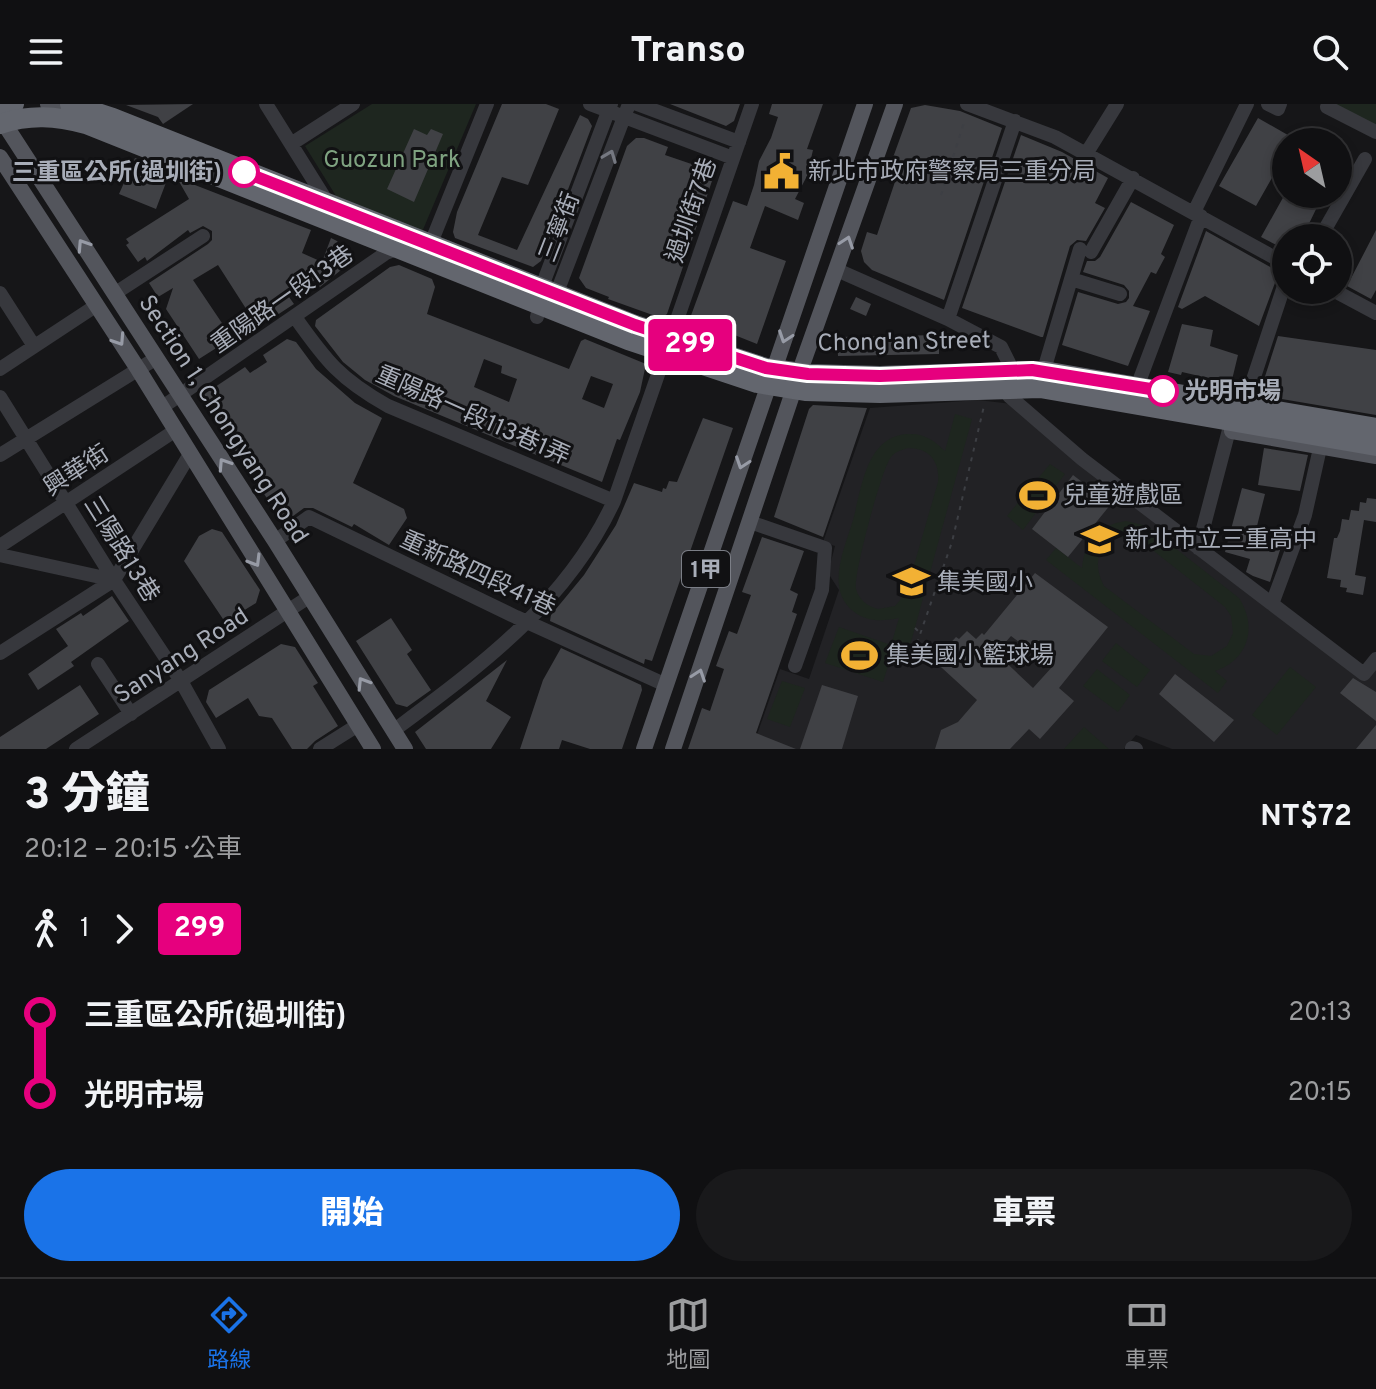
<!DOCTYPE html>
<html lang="zh-TW">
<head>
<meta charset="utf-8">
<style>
	body { margin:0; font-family:Overpass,"Noto Sans TC",sans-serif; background:#19191b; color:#f1f3f6; height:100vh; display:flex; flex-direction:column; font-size:30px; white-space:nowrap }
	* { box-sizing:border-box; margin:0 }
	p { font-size:26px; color:#9c9d9f }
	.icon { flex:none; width:44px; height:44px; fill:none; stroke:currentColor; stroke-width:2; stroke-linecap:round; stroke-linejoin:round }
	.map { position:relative; height:645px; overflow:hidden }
	.details { display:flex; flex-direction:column; background:#101012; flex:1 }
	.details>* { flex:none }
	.badge { padding:0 16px; border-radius:6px; font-size:28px; line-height:52px }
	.needle { width:52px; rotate:326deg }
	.fabs { position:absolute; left:1272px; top:24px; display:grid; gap:16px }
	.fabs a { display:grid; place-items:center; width:80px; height:80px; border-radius:50%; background:#101012; box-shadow:0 4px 12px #0003,0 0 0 2px #303032; font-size:40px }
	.map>.badge { position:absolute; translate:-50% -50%; box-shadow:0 0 0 4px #fff }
	.legs { display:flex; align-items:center; gap:12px; height:88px; padding:0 24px; font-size:26px }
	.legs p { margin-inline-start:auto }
	.headline { display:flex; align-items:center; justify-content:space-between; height:136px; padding:0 24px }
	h1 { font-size:44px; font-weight:800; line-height:60px }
	.cta { display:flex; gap:16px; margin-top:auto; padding:16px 24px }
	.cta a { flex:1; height:92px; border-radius:48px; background:#1a73e8; color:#fff; font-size:32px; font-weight:800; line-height:92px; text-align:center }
	.cta a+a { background:#19191b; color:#f1f3f6 }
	ul { padding:0 24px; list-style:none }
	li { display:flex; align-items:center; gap:28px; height:80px; font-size:30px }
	li i { display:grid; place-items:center; width:12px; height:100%; margin:0 10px; background:currentColor }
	li i::after { content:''; width:20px; height:20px; margin:-10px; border:6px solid; border-radius:50%; background:#101012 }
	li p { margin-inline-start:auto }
	li:first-child i { background:linear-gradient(#0000 50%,currentColor 0) }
	li:last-child i { background:linear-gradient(currentColor 50%,#0000 0) }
	header { display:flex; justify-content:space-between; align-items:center; height:104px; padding:0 24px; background:#101012; font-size:36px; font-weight:800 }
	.menu { display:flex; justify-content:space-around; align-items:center; height:112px; border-top:2px solid #303032; background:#101012; font-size:22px; color:#9c9d9f }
	.menu a { display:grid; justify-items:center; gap:4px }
	.menu .current { color:#1a73e8 }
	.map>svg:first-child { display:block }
</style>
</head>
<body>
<header><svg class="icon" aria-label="menu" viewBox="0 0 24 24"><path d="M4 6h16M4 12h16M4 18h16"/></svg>Transo<svg class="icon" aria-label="search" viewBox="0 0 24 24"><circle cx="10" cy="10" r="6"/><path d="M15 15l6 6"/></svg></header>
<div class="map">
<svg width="1376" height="645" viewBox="0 0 1376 645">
	<rect width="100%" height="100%" fill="#161618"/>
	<path fill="#222225" d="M978,296L1012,300L1366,576L1376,564V645H1172L1136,631L1124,645H752L780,565L809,575L839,486L828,469L835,442L823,438L870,304Z"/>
	<path fill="#1e261f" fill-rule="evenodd" d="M372,0H476L422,128L336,92L305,42Z
		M1332,0H1376V23Z
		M955,310L972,315L908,549L893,546L883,578L825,559L839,523L891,541L899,514C884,517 868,519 853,507C825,484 845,444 853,416C862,384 866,332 908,330C924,329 935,337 945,347ZM908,344C929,344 940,357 938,378L906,489L895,502L878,505C867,502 859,496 856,485C853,471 882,364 891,353C896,347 902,346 908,344Z
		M1050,360L1065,370L1023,426L1007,412Z
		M1126,417L1147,422L1239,494C1258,523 1248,556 1215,567L1227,577L1218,589L1046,456L1056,444L1082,464C1085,436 1098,421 1126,417ZM1121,433L1141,437L1225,503L1231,512L1233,529L1227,542L1211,552L1194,550L1104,482C1093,462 1096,440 1121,433Z
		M1116,539L1150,566L1137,583L1102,557Z
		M1290,563L1316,583L1277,631L1252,611Z
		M1097,565L1130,591L1118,608L1083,582Z
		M782,577L805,584L790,623L767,615Z
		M1084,623L1109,645H1064Z"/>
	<path fill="#404145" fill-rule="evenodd" d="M193,0L163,20L158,13L126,1Z
		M502,0H546L559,5L528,81L502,73L478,131L517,146L580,11L588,15L592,22L541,157L533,163L455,134L453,128L457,108Z
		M670,0H740L734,17L726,22Z
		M772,0H823L807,45L813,46L807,72L795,95L804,99L798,116L765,102L750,144L786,157L757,240L722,226L719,235L693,226L689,217L733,97L747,102L754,81L759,57L771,34L778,13L769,10Z
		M925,1L960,7L1002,24L944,196L872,166L864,158L861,147L867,128L877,131L900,63L891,59L911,4Z
		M1258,14L1300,38H1286V49L1256,102L1219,82Z
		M414,25L427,31L431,25L443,30L414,98L387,85Z
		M1021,31L1062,48L1108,74L1095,99L1105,104L1086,137L1077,136L1070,142L1043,233H1041L962,204Z
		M636,34H644L668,43L665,51L715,68L667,210L661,214L608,195L609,193L586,184L579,174L627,42Z
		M135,54L170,68L156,105L119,90Z
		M177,74L311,126L302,149L322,158L331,134L337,137L348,152L346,162L320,183L315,176L289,193L294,200L268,217L262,208L252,214L218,161L193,176L232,234L199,255L166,205L173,184L158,193L149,179L208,140L212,136V127L203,122L190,129L188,126L147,157L145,153L138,158L126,141L129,139L126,135L189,95Z
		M1285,90H1312L1321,95L1302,134H1286V146L1261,133Z
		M1131,98L1174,121L1161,150L1165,153L1156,170L1151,168L1133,202L1150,207L1128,262L1062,241L1078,188L1118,200L1126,198L1129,194V187L1124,181L1083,168L1087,157H1095L1100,153Z
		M1376,126V186L1371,195L1347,182Z
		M1206,127L1279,168L1259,222L1205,192L1182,205L1178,203Z
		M399,161L432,175L435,183L427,210L471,227L569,265L581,237L585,235L646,260L640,288L620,336L617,335L602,378L394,292L365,276L343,258L315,222L316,216L390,163ZM484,255L502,262L501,269L517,275L509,298L474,283ZM591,272L613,280L604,304L582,295Z
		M856,193L871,200L866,212L850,205Z
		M1182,220L1213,226L1210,242L1238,251L1231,280L1208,277V274L1182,268L1181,271L1168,268Z
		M939,231V250L838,252L837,233Z
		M1278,232L1376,246V311L1259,291Z
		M287,235L296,238L316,265L355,299L382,314L353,379L404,405L407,414L389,441L354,420L352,423L313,404H304L285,418L282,417L200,293L245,263L250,269L267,258L263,251Z
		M813,301L867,304L823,433L774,413L809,305Z
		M703,314L733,324L652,557L645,555L644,560L550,517L551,511L584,471L616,421L634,379L662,388L663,384L666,385L669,377L677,378Z
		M1264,344L1308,351L1300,387L1258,381Z
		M1073,371L1111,400L1068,453L1032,425Z
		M1242,384L1265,390L1253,438L1280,446L1270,478L1253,472L1246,468L1250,455L1225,448Z
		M1367,394L1376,395V418L1364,416L1355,471L1366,473L1363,491L1346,488L1347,484L1340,483L1341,476L1327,474L1334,434H1337L1340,427L1342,415L1349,416L1351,406L1359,407L1360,398L1366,399Z
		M212,425L222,428L260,486L256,499L225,518L184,457L199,432Z
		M762,433L804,447L790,486L798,490L792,508L797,510L756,629L796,645H688L702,604L710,607L724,565L716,562L729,527L737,530L751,491L742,488Z
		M1035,469L1108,523L1059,584L1074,597L1040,635L1029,625L1010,645H935L941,626L958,618L977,596L930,553L937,545L942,548L956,533L959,535L967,527L976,535L982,529L984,531ZM1011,532L1052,563L1033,584L996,549Z
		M112,492L129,517L71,558L74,562L38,586L28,570L68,542L56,525L81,509L83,512Z
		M391,514L412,546L407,550L431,586L407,603L396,600L356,537Z
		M281,540L295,543L318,579L313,582L338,622L315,637L307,645H292L272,614L259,612L248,594L216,614L206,598L209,586Z
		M561,544L641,581L642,586L622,645H590L562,636L559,645H520L543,576Z
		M507,556L486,597L511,613L491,645H426L415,628Z
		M1175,570L1234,616L1214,638L1159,590Z
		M1353,574L1376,588V617L1340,589Z
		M80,581L99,610L46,645H0V633Z
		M822,581L858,592L842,645H800Z
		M1376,621V645H1356Z"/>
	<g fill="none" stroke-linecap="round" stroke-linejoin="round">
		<path stroke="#3d3f44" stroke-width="2" stroke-dasharray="4 6" stroke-linecap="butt" d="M941,91L965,15
			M915,524L920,529
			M905,555L916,542L952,438L984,302"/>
		<path stroke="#37383d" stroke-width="14" d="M266,0L329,101
			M590,0L733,54
			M637,0L739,38
			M967,0L1055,33L1286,160
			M1268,0L1278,5L1280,0
			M1328,0L1327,3L1376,28
			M291,40L353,0
			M1086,50L1117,0
			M1194,108L1247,0
			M1320,134L1365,55
			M420,138L433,134L487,0
			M1091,148L1133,74
			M837,166L948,215L1001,243L1009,259V292L1082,355L1364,570L1376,555
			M1071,175L1120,190
			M1333,186L1376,209
			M0,189L34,242
			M114,190L203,132
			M545,192L559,183L629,0
			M295,213C326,257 340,275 388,302L614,397
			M537,213L544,177L611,0
			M948,215L1015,17
			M1046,259L1080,145
			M0,265L97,201
			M1140,275L1201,112
			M0,293L114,476L181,577L219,645
			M161,304L386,149L400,144
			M0,351L155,255
			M750,418L825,444L822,486L795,562
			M275,437L309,413L516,513L666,581
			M0,442L176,326
			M1198,444L1229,326L1247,294L1286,176
			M0,451L114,476
			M1272,500L1305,411L1320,344
			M0,549L114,476L190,350
			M98,560L131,610
			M393,627C480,562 567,499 614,397L752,0
			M1132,644L1136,645
			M76,645L309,493
			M320,645L358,621"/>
		<path stroke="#53555c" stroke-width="16" d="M48,0L80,13
			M0,13L275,437L405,645
			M0,53L138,265L373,645
			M1232,327L1376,352
			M644,645L865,0
			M673,645L801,264L895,0"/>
		<path stroke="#63666e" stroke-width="20" d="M0,4L14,0"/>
		<path stroke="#63666e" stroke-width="20" d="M70,0L113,14L635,221L766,264L808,270L880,272L1044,267L1376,324
			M0,20C30,10 56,12 86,20L628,236L757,279L805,287L880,289L1040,284L1376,342"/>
	</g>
	<defs><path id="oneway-chevron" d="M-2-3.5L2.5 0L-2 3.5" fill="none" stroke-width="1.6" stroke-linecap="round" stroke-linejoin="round" transform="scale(2)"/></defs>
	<use stroke="#757881" href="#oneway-chevron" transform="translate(610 52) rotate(-69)"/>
	<g stroke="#979ba6">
		<use href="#oneway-chevron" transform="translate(847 138) rotate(-71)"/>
		<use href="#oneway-chevron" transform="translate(83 141) rotate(-123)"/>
		<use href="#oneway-chevron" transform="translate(785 233) rotate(109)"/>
		<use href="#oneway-chevron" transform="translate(119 236) rotate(57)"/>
		<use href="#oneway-chevron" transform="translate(742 359) rotate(109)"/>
		<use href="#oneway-chevron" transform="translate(224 360) rotate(-123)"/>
		<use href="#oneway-chevron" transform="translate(255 457) rotate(59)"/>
		<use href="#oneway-chevron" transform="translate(699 571) rotate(-71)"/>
		<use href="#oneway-chevron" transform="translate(363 579) rotate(-122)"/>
	</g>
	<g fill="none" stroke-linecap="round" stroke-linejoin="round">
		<defs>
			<path id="line-1" d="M244,68L635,221L766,264L808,270L880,272L1032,266L1163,287"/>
		</defs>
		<use href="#line-1" stroke="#fff" stroke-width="18"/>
		<use href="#line-1" stroke="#e6007e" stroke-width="12"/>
	</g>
	<defs>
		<symbol id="civic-bare" viewBox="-9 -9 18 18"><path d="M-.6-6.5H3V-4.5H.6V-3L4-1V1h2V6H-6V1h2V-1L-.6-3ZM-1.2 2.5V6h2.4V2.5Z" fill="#f2b134" stroke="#111113" stroke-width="2.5" paint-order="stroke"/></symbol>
		<symbol id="stadium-bare" viewBox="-9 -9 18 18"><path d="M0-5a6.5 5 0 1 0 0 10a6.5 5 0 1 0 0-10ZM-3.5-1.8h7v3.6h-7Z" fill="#f2b134" stroke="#111113" stroke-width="2.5" paint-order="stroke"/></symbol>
		<symbol id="school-bare" viewBox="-9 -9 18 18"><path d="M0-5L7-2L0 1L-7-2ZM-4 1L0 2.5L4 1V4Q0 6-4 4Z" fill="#f2b134" stroke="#111113" stroke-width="2.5" paint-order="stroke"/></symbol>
	</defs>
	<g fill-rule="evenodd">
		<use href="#civic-bare" x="756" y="42" width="51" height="51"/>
		<use href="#stadium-bare" x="1012" y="366" width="51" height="51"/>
		<use href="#school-bare" x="1074" y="410" width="51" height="51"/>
		<use href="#school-bare" x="886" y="452" width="51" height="51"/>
		<use href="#stadium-bare" x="834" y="526" width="51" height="51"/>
	</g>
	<g fill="#fff" stroke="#e6007e" stroke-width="4">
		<circle cx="244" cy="68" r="14"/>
		<circle cx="1163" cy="287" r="14"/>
	</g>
	<g text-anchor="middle" stroke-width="6" stroke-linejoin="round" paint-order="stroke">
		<rect fill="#111113" stroke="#7b7e86" stroke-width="2" x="682" y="447" width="48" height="36" rx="6"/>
		<g font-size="22" font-weight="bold" fill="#a8adb8">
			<text x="706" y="473">1甲</text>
		</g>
		<g font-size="24" fill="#7fa381" stroke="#111113">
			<text x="392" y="63">Guozun Park</text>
		</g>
		<g font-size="24" fill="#a8adb8" stroke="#111113" text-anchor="start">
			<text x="808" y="75">新北市政府警察局三重分局</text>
			<text x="1063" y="399">兒童遊戲區</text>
			<text x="1125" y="443">新北市立三重高中</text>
			<text x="937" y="486">集美國小</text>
			<text x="886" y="559">集美國小籃球場</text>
		</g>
		<g font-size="24" font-weight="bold" fill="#a8adb8" stroke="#111113" text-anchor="end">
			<text x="222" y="76">三重區公所(過圳街)</text>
			<text x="1185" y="295" text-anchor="start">光明市場</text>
		</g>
		<g font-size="24" fill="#a8adb8" stroke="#111113">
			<text transform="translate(691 106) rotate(-71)" y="8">過圳街7巷</text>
			<text transform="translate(559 123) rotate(-69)" y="8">三寧街</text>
			<text transform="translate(282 195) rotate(-35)" y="8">重陽路一段13巷</text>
			<text transform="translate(904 237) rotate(-1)" y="8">Chong'an Street</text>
			<text transform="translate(473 311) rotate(24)" y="8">重陽路一段113巷1弄</text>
			<text transform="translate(224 315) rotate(57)" y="8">Section 1, Chongyang Road</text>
			<text transform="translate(76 366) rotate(-33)" y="8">興華街</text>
			<text transform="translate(122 445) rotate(58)" y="8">三陽路13巷</text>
			<text transform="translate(478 469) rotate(25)" y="8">重新路四段41巷</text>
			<text transform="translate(181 551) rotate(-33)" y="8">Sanyang Road</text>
		</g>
	</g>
</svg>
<div class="fabs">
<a><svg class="needle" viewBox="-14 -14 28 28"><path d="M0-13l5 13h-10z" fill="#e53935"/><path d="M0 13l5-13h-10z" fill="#9c9d9f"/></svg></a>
<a><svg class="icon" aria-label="locate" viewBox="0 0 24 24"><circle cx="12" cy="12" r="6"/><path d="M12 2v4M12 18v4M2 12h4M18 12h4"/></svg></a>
</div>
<b class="badge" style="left:690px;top:241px;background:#e6007e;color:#fff">299</b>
</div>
<section class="details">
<div class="headline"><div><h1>3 分鐘</h1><p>20:12 – 20:15 · 公車</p></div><b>NT$72</b></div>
<div class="legs"><svg class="icon" aria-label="walk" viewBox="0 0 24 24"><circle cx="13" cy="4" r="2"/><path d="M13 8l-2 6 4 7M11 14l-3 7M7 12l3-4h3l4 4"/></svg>1<svg class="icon" aria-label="forward" viewBox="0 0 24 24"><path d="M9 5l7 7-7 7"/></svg><b class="badge" style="background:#e6007e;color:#fff">299</b></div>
<ul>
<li><i style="color:#e6007e"></i><b>三重區公所(過圳街)</b><p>20:13</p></li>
<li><i style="color:#e6007e"></i><b>光明市場</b><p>20:15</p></li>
</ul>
<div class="cta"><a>開始</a><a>車票</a></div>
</section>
<nav class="menu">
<a class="current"><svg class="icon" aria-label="directions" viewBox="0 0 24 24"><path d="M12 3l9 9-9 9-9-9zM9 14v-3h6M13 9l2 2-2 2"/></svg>路線</a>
<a><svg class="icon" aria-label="map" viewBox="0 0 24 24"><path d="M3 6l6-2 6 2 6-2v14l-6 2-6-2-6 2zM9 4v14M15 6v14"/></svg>地圖</a>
<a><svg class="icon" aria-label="tickets" viewBox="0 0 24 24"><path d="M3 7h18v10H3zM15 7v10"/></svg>車票</a>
</nav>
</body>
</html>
